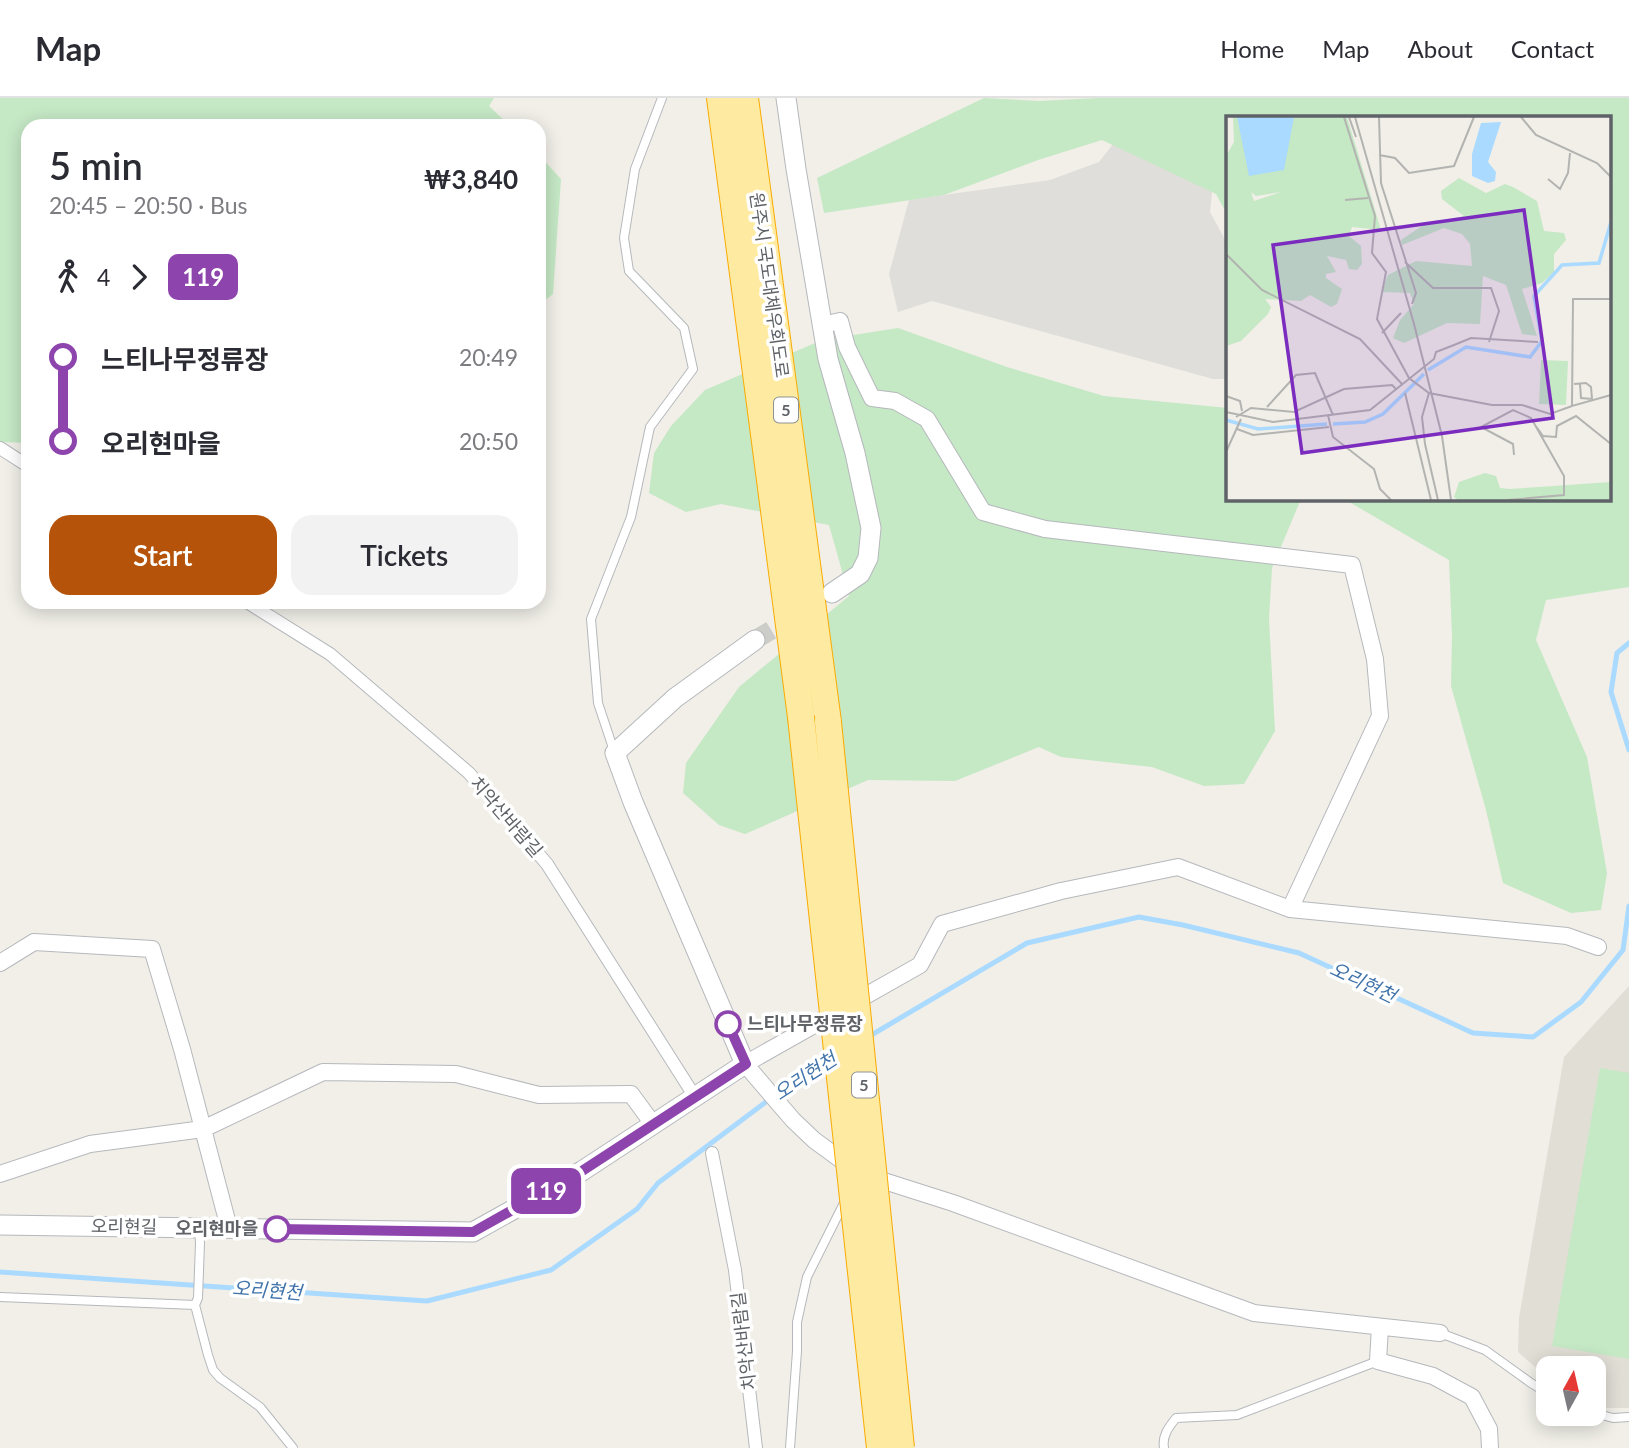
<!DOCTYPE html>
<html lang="en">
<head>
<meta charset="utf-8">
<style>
	body { margin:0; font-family:Lato,"Noto Sans KR",sans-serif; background:#f2f2f3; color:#2b2b33; height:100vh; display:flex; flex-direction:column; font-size:26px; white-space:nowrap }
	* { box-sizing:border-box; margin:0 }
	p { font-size:23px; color:#7c7c81 }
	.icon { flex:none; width:38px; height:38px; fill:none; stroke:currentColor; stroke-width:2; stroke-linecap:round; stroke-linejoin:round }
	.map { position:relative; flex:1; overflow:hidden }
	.panel { position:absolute; left:21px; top:21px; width:525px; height:490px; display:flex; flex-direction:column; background:#fff; border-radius:21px; box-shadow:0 4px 18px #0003 }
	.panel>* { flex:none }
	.badge { padding:0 14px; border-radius:10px; font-size:24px; line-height:46px }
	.needle { width:46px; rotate:8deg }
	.controls { position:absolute; left:1536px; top:1258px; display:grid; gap:14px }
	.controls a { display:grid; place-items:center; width:70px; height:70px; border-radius:14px; background:#fff; box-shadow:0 4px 18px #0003; font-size:35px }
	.map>.badge { position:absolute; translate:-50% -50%; box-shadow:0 0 0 4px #fff }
	.legs { display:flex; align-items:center; gap:10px; height:77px; padding:0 28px; font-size:23px }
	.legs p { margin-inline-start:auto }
	.headline { display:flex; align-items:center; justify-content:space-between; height:119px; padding:0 28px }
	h1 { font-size:38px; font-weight:600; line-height:52px }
	.button { display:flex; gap:14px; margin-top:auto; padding:14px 28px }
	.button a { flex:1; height:80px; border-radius:21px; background:#b45309; color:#fff; font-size:28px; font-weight:600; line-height:80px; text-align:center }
	.button a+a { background:#f2f2f3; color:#2b2b33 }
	ul { padding:0 28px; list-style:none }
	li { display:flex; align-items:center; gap:24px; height:84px; font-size:26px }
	li i { display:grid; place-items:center; width:10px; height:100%; margin:0 9px; background:currentColor }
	li i::after { content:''; width:18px; height:18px; margin:-9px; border:5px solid; border-radius:50%; background:#fff }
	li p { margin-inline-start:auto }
	li:first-child i { background:linear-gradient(#0000 50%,currentColor 0) }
	li:last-child i { background:linear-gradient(currentColor 50%,#0000 0) }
	header { display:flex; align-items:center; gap:42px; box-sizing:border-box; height:98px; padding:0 35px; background:#fff; border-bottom:2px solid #e1e1e2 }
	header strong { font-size:33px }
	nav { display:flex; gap:38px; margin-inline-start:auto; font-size:24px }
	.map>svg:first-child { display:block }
</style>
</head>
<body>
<header>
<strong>Map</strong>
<nav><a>Home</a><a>Map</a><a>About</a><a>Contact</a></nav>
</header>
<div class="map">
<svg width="1629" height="1350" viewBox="0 0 1629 1350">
	<rect width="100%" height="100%" fill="#f1efe8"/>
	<path fill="#e0deda" d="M1128,27L1214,77L1210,114L1228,147V281H1213L932,203L898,214L889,176L909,102L1050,82L1099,64Z"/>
	<path fill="#e1ded6" d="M1629,888V1310H1604L1594,1305V1270H1549V1281L1518,1254L1519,1220L1564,959Z"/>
	<path fill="#c5e8c5" d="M0,0H494L489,8L510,28H28V345L0,344Z
		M984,0L1039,3L1098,0H1629V489L1546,502L1536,542L1587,659L1607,775L1601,812L1571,815L1503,785L1486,712L1451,588L1452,538L1449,462L1344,401H1610V19H1228V118L1216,96L1102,42L1038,62L944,97L824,115L817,80Z
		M539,57L561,81L553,196L539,207Z
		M898,230L1007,269L1104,298L1228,310V401H1301L1272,470L1269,521L1275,633L1244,686L1204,688L1152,669L1061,659L1039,649L955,683L868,682L745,736L719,727L683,695L686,665L739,589L849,498L829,427L721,406L686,414L649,395L654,355L671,328L705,292L822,242Z
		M1600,970L1629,975V1261L1552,1248Z"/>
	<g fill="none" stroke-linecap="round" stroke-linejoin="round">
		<path stroke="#aadaff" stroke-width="5" d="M1629,545L1617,555L1611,594L1629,652
			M868,939L1027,845L1139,819L1183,827L1299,855L1473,935L1533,939L1581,904L1623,852L1629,808
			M0,1174L427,1203L551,1172L637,1111L658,1085L799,979L829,962"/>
		<path stroke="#ccccc8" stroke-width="19" stroke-dasharray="19 10" stroke-linecap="butt" d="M755,542L798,516"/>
		<defs>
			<path id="service" d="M614,653L598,605L591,521L631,419L650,329L693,271L684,230L629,173L624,140L635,71L662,0
				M199,1130L200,1145L198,1200L195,1207L208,1257L213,1272L220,1280L260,1309L293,1350
				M0,1199L195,1207
				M1440,1235L1485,1252L1531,1285L1549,1296
				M1594,1315L1613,1320L1629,1319
				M790,1350L797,1253V1224L807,1179L845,1103
				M1164,1350C1162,1338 1168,1330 1176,1320L1237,1317L1378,1263"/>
			<path id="pedestrian" d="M0,350L28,368
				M247,504L330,556L469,675L547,766L695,999
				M712,1055L735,1172L756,1350"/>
			<path id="minor" d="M822,227L840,223L847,249L872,300L895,303L927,321L983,414L1045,431L1352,467L1375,561L1380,618L1290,811
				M0,865L34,844L152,851L182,951L229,1130
				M0,1076L90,1046L203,1031L323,974L456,976L539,997L631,996L653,1026
				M1380,1229L1378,1263L1433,1278L1472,1299L1489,1331L1490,1350
				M1440,1235L1254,1215L953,1105L859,1075L814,1042L793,1022L745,966L920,867L942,826L1061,793L1178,769L1290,811L1567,838L1598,849"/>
			<path id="tertiary" d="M786,0L796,71L828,261L855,355L871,430L868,460L860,476L832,495
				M0,1127L473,1134L582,1073L745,966L633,704L615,655L675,600L755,542"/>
			<path id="trunk" d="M720,0L801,619
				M745,0L828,624"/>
		</defs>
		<use href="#service" stroke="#b5b8bc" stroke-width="10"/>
		<use href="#pedestrian" stroke="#b5b8bc" stroke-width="14"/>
		<use href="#minor" stroke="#b5b8bc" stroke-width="18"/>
		<use href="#tertiary" stroke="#b5b8bc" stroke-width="21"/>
		<use href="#trunk" stroke="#f9ab00" stroke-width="28"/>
		<use href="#service" stroke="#fff" stroke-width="8"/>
		<use href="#pedestrian" stroke="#fff" stroke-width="12"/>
		<use href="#minor" stroke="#fff" stroke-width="16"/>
		<use href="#tertiary" stroke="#fff" stroke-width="19"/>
		<use href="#trunk" stroke="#feeaa1" stroke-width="26"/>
		<defs>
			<path id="trunk-bridge" d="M801,619L880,1350
				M828,624L901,1350"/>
		</defs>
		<use href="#trunk-bridge" stroke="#f9ab00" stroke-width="28" stroke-linecap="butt"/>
		<use href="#trunk-bridge" stroke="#feeaa1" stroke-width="26"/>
	</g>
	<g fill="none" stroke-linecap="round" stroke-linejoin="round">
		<defs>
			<path id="line-1" d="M277,1131L473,1134L582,1073L746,966L728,926"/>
		</defs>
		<use href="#line-1" stroke="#fff" stroke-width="16"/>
		<use href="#line-1" stroke="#8e44ad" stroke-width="10"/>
	</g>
	<g fill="#fff" stroke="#8e44ad" stroke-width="3.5">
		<circle cx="728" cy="926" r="12"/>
		<circle cx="277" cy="1131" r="12"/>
	</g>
	<g text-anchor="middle" stroke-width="7" stroke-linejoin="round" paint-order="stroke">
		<g fill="#fff" stroke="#8f9295" stroke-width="2">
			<rect x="774" y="299.5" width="24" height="25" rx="5"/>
			<rect x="852" y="974.5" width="24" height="25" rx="5"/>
		</g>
		<g font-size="16" font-weight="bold" fill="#5f6368">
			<text x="786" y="318">5</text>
			<text x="864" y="993">5</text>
		</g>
		<g font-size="18" fill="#5f6368" stroke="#fff">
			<text transform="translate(769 187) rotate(82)" y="6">원주시 국도대체우회도로</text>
			<text transform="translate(506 719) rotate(49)" y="6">치악산바람길</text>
			<text transform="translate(124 1129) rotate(1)" y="6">오리현길</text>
			<text transform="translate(744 1243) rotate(-97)" y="6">치악산바람길</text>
		</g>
		<g font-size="18" font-weight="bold" fill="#5f6368" stroke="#fff" text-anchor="start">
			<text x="747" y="932">느티나무정류장</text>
			<text x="258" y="1137" text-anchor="end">오리현마을</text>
		</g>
		<g font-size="19" font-style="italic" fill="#4174aa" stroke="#fff">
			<text transform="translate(1363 884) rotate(25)" y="7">오리현천</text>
			<text transform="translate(805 978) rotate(-33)" y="7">오리현천</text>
			<text transform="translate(267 1192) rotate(4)" y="7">오리현천</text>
		</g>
	</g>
	<g transform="translate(1226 18)">
		<rect width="385" height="385" fill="#f1efe8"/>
		<path d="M7,1H121L155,114L126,111L123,120L135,130L136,148L131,154L123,153L120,144L101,140L110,156L100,158V162L116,173L111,188L105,191L84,179L75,185L39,183L45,191L42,198L15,225L0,230V40L8,26ZM9,28L25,76L30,80L55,76L28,85ZM233,62L260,77L279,68L287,71L311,85L318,115L338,117L340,124L328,138V156L316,167L296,173L311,220L296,218L280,169L257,160L254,208L221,207L178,227L167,222L174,204L188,188L184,177L155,176L162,159L190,145L246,150L244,128L236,118L218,112L176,129L175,124L199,108L238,100L216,83L215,75ZM315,244L342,245L340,289L313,288ZM259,357L270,360L274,372L284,373L385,366V384H232L228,381L233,366Z" fill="#c5e8c5" fill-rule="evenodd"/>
		<path d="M11,1H68L58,54L23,60ZM275,6L262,46L270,56L269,65L262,67L246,60V38L255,7Z" fill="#aadaff"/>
		<path fill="none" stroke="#aadaff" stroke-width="3.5" d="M202,254L240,231L304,241L316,225L308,180L336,149L373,147L385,106M0,304L32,313L101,308M107,308L139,306L157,298L198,258"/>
		<path fill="none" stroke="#b3b3b1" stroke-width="2" d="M118,1L149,100L146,137L160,156L151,203L183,262L203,277L266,289H296L324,298L346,290M123,1L130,21M129,1L188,208L216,320L225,384M153,1L155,67L190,177L186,188M295,1L310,19L371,47L385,61M153,39L169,42L183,57L228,50L248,1M322,63L334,73L342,57L344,37M119,84L142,82M0,138L36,174L134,223L176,268M179,146L207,172H265L273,195L263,226M385,183H347L346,290L385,279M156,217L175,197M348,268L360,267L365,271L366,283L355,282L354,268M179,277L205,384M203,277L196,301L199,328L212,384M0,280L14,285L16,295M41,291L70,259L89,257L107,299M0,296L47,306L144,294L208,243L210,236L228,229L245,222L312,226M102,299L107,321L148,353L154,373L165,384M10,301L25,292L68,296L118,273L166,269L170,273M309,309L317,320L330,321L331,310L350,300L385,328M11,313L27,319L103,311M0,336L15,303M282,384L338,379V360L305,302L287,294L255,311L287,328L288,339"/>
		<path fill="#7b2cbf" fill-opacity="0.15" stroke="#7b2cbf" stroke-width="3.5" d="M298,94L327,302L76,337L47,129Z"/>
		<rect width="385" height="385" fill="none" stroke="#5f6368" stroke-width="3.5"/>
	</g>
</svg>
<div class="controls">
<a><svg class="needle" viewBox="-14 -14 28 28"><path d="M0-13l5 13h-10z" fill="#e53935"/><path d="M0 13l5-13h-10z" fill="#7c7c81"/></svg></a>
</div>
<b class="badge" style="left:546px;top:1093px;background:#8e44ad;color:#fff">119</b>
<section class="panel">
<div class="headline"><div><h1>5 min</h1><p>20:45 – 20:50 · Bus</p></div><b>₩3,840</b></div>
<div class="legs"><svg class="icon" aria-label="walk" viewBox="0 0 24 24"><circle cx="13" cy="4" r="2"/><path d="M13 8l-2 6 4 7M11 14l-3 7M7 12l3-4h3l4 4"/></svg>4<svg class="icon" aria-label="forward" viewBox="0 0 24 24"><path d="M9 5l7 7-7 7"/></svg><b class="badge" style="background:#8e44ad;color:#fff">119</b></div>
<ul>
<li><i style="color:#8e44ad"></i><b>느티나무정류장</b><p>20:49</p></li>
<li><i style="color:#8e44ad"></i><b>오리현마을</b><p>20:50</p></li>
</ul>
<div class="button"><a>Start</a><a>Tickets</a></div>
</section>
</div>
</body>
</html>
